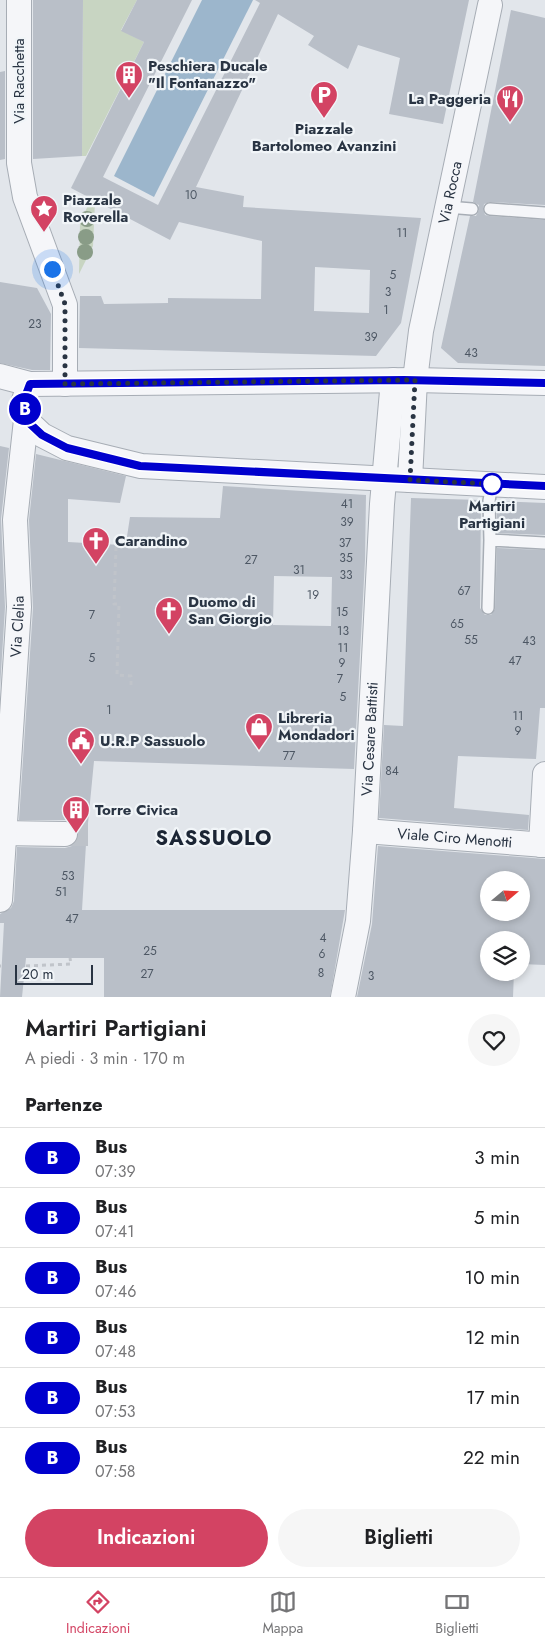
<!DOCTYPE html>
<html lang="it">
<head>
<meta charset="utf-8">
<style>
	body { margin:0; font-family:Jost,sans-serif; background:#f6f6f6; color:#202124; height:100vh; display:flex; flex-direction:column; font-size:19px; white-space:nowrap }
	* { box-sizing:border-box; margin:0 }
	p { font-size:16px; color:#757577 }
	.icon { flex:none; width:28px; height:28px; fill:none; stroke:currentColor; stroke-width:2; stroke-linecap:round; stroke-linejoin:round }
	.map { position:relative; height:997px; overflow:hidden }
	.details { display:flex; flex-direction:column; background:#fff; flex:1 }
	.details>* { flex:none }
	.badge { padding:0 10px; border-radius:16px; font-size:18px; line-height:32px }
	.needle { width:32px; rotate:71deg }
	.fabs { position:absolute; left:480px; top:871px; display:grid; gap:10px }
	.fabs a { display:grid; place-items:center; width:50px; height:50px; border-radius:50%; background:#fff; box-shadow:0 2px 8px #0003; font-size:25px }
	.scale { position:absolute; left:15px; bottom:12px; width:78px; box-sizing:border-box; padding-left:5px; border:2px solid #293443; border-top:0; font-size:14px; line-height:18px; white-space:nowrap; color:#293443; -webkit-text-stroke:4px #f1f5f8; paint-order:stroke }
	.you { position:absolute; width:25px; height:25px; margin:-12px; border:4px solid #fff; border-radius:50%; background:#1a73e8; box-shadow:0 0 0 8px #1a73e833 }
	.map>.badge { position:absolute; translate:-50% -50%; box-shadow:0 0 0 2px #fff }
	h2 { padding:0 25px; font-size:19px; line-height:45px }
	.round { display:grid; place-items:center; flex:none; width:52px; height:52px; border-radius:26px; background:#f6f6f6 }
	.head { display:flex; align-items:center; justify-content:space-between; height:85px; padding:0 25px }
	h1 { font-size:24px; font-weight:600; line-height:38px }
	.button { display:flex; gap:10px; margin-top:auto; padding:10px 25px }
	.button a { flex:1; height:58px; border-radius:30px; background:#d34363; color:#fff; font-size:20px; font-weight:600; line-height:58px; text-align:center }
	.button a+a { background:#f6f6f6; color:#202124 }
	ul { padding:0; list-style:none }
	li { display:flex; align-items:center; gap:15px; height:60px; padding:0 25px; border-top:1px solid #e0e0e0 }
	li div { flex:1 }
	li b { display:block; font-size:19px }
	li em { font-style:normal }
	li .badge { min-width:55px; font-weight:700; text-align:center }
	.tabs { display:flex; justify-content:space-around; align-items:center; height:70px; border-top:1px solid #e0e0e0; background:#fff; font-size:14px; color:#757577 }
	.tabs a { display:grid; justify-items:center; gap:2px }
	.tabs .active { color:#d34363 }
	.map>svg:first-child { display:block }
</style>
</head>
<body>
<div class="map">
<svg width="545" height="997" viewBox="0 0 545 997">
	<rect width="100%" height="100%" fill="#e2e6eb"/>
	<path fill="#c8d5c2" d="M83,0H137L121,30L144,42L86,156H82Z
		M91,199L95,201L93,246L79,274L80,223Z"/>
	<path fill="#9cb6cc" d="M202,0H253L154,197L114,176Z"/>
	<path fill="#b9bfc8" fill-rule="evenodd" d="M33,0H83L82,156L33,159Z
		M137,0H192L103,177L158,205L260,3L255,0H469L443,124L389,114L400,58L358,45L348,69L308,45L314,36L278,14L196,187L244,196L243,207L421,218L401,323L376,356L79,348L80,296H101L104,304L168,303V298L261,299L262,241L179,222L170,240L71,188L144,42L121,31ZM315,267L370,270L369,313L314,311Z
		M511,10L545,18V205L490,202L484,204L483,209L485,215L489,216L545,220V366L458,363L441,348L470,216H476L479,210V205L473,202Z
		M5,71V159L0,160V72Z
		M0,282L37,288L51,314L50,370H32L0,363Z
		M0,446L9,448L1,519L5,607L0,688Z
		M36,454L126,476L120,503L68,499V542L121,545V542L126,543L130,517L220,518L223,486L366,495L365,560L354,769L94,761L86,844L82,910H345L330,997H104V958H26L22,997H0L4,923H0V914L11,908L14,901L17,847L65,848L72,846L79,835L77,827L66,820H19L33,608L29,520ZM274,576L332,577L331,626L273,625Z
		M411,498L481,500L480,608L485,615H491L495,609L497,548L545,550V708H540L536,759L458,756L454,808L529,815L528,830L379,818L384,725L403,726Z
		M497,501L545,503V535L497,533Z
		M378,846L545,859V965L521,964V940H489V972H514L513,997H357L372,924ZM489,880H521V912H489Z"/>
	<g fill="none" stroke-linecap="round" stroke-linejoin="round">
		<path stroke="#bdc2c9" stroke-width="24" stroke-dasharray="24 12" stroke-linecap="butt" d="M65,834H88"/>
		<defs>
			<path id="lane" d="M447,207L472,209
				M490,209L545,213
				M492,484L489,501L490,540L545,543
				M488,608L490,540"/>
			<g id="street">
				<path d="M19,0V163L25,197L65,305V384"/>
				<path d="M0,376L30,384"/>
				<path d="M545,383L415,380L30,384L24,400L26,420L42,435L67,448L141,466L545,487"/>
				<path id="s1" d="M410,480L415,380L421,331L490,5"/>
				<path id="s2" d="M365,831L545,845"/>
				<path d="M0,833L65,834"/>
				<path d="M541,845L545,774"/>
				<path id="s3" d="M0,900L19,607L15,520L26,420"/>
				<path id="s4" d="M343,997L358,921L365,831L382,504L393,380"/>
			</g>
		</defs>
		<use href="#lane" stroke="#a7adb5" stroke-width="14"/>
		<use href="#street" stroke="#a7adb5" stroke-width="26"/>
		<path stroke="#c0c4ca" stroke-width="3" stroke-dasharray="4 4" stroke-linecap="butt" d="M116,547L114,604H119L117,675L131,676V686
			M0,966H1
			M26,966L71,964L70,958"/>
		<use href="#lane" stroke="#f5f6f9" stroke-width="11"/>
		<use href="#street" stroke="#f5f6f9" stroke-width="24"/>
	</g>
	<g fill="#899c87">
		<circle cx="87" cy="219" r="8"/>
		<circle cx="86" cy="237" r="8"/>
		<circle cx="85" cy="252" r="8"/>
	</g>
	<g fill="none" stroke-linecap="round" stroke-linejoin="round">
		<defs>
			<path id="line" d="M545,383L404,380L30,384L24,400L26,420L42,435L67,448L140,466L545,486"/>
		</defs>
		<use href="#line" stroke="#fff" stroke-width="11"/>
		<use href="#line" stroke="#0000cd" stroke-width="8"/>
		<path stroke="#293443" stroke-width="5" stroke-dasharray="0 9" d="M52,269L65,304V384L415,380L410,480L492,484"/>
	</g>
	<defs>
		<symbol id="building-pin" viewBox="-11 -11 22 30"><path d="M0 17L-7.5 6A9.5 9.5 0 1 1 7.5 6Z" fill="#d34363" stroke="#f1f5f8"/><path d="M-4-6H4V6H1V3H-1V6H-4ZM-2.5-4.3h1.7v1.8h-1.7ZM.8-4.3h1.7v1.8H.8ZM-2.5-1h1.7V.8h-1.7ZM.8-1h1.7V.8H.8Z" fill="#fff"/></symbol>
		<symbol id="parking-pin" viewBox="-11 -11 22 30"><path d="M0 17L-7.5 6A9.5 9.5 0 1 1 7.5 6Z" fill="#d34363" stroke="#f1f5f8"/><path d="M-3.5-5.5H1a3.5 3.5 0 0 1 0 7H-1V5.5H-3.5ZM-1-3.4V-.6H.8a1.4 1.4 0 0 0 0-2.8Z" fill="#fff"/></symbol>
		<symbol id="restaurant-pin" viewBox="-11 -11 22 30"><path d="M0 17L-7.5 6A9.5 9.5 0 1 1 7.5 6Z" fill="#d34363" stroke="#f1f5f8"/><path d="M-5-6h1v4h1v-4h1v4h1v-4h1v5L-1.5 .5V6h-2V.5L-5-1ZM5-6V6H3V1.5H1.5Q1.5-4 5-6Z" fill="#fff"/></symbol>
		<symbol id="sight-pin" viewBox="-11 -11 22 30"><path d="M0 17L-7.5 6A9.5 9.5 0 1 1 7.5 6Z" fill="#d34363" stroke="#f1f5f8"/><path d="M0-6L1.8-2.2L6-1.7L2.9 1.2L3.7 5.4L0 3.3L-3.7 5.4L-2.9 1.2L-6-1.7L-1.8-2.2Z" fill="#fff"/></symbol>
		<symbol id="church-pin" viewBox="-11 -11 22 30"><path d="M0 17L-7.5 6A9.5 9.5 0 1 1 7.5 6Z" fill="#d34363" stroke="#f1f5f8"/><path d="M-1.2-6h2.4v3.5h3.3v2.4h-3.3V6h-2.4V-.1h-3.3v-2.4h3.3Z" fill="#fff"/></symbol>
		<symbol id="shop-pin" viewBox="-11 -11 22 30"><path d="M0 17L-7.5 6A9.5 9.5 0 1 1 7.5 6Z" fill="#d34363" stroke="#f1f5f8"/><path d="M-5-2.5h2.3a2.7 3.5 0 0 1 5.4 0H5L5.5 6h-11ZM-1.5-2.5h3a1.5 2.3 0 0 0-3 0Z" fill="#fff"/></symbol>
		<symbol id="civic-pin" viewBox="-11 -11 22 30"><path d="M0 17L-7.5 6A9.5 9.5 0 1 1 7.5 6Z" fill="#d34363" stroke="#f1f5f8"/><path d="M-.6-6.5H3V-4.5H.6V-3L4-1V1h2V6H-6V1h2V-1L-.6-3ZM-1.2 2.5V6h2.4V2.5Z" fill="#fff"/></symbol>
	</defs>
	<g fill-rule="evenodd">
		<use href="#building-pin" x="113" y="59" width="32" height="43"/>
		<use href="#parking-pin" x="308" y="79" width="32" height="43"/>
		<use href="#restaurant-pin" x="494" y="83" width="32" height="43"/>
		<use href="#sight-pin" x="28" y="193" width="32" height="43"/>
		<use href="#church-pin" x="80" y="525" width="32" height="43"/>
		<use href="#church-pin" x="153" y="595" width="32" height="43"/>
		<use href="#shop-pin" x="243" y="711" width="32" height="43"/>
		<use href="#civic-pin" x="65" y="725" width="32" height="43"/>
		<use href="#building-pin" x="60" y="794" width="32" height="43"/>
	</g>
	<circle fill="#fff" stroke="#0000cd" stroke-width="2.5" cx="492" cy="484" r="10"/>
	<g text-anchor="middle" stroke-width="4.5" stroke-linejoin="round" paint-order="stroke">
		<g font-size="12" fill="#4d5764">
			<text x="191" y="199">10</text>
			<text x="402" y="237">11</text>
			<text x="393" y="279">5</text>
			<text x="388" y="296">3</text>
			<text x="386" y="314">1</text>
			<text x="35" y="328">23</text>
			<text x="371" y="341">39</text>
			<text x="471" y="357">43</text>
			<text x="347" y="508">41</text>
			<text x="347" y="526">39</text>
			<text x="345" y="547">37</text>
			<text x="346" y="562">35</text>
			<text x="251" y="564">27</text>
			<text x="299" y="574">31</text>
			<text x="346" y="579">33</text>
			<text x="464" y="595">67</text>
			<text x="313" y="599">19</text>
			<text x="342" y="616">15</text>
			<text x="92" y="619">7</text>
			<text x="457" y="628">65</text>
			<text x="343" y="635">13</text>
			<text x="471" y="644">55</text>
			<text x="529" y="645">43</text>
			<text x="343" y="652">11</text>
			<text x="92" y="662">5</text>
			<text x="515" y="665">47</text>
			<text x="342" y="667">9</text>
			<text x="340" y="683">7</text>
			<text x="343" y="701">5</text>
			<text x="109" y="714">1</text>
			<text x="518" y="720">11</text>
			<text x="518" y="735">9</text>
			<text x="289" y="760">77</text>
			<text x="392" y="775">84</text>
			<text x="68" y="880">53</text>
			<text x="61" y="896">51</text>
			<text x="72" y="923">47</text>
			<text x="323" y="942">4</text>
			<text x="150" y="955">25</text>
			<text x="322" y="958">6</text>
			<text x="321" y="977">8</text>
			<text x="147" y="978">27</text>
			<text x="371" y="980">3</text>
		</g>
		<g font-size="15" font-weight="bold" fill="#293443" stroke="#f1f5f8" text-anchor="start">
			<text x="148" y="71">Peschiera Ducale<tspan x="148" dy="17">"Il Fontanazzo"</tspan></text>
			<text x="491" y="104" text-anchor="end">La Paggeria</text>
			<text x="324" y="134" text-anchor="middle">Piazzale<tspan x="324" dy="17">Bartolomeo Avanzini</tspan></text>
			<text x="63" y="205">Piazzale<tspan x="63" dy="17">Roverella</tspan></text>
			<text x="115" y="546">Carandino</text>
			<text x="188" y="607">Duomo di<tspan x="188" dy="17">San Giorgio</tspan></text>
			<text x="278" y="723">Libreria<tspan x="278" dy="17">Mondadori</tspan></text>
			<text x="100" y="746">U.R.P Sassuolo</text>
			<text x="95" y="815">Torre Civica</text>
		</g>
		<g font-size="15" fill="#293443" stroke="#f1f5f8">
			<text transform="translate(19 81) rotate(-90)" y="5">Via Racchetta</text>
			<text dy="5" stroke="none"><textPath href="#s1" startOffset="291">Via Rocca</textPath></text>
			<text dy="5" stroke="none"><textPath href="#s3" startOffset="274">Via Clelia</textPath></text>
			<text dy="5" stroke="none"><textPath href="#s4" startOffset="260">Via Cesare Battisti</textPath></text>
			<text dy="5" stroke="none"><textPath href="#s2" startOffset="90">Viale Ciro Menotti</textPath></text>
		</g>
		<g font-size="15" font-weight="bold" fill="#293443" stroke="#f1f5f8">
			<text x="492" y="511">Martiri<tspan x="492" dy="17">Partigiani</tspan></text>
		</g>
		<g font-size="20" font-weight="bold" letter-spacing="1" fill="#1b2534" stroke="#f1f5f8">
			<text x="214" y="845">SASSUOLO</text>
		</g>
	</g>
</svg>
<div class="fabs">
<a><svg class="needle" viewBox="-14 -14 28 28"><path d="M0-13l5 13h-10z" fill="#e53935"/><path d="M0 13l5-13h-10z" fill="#757577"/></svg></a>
<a><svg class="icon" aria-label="layers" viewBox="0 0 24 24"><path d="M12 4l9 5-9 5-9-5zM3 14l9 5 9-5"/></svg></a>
</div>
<div class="scale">20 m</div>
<div class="you" style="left:52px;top:269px"></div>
<b class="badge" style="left:25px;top:409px;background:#0000cd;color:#fff">B</b>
</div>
<section class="details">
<div class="head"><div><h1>Martiri Partigiani</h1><p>A piedi · 3 min · 170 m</p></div><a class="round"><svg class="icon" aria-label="heart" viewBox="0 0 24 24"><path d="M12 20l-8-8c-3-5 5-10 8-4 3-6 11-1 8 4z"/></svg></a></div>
<h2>Partenze</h2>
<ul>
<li><span class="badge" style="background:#0000cd;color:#fff">B</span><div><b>Bus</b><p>07:39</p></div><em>3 min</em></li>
<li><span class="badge" style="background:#0000cd;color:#fff">B</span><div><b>Bus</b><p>07:41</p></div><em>5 min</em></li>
<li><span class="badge" style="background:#0000cd;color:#fff">B</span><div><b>Bus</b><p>07:46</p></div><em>10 min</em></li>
<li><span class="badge" style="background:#0000cd;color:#fff">B</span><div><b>Bus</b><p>07:48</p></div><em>12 min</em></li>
<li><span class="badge" style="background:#0000cd;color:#fff">B</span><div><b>Bus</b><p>07:53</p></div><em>17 min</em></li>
<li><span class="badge" style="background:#0000cd;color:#fff">B</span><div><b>Bus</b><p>07:58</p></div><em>22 min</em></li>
</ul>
<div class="button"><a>Indicazioni</a><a>Biglietti</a></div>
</section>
<nav class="tabs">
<a class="active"><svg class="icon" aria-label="directions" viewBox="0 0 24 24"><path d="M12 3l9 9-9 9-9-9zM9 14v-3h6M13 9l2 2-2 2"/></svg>Indicazioni</a>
<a><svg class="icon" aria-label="map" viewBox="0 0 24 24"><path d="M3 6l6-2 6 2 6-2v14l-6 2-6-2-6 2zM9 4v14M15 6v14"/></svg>Mappa</a>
<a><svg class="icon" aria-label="tickets" viewBox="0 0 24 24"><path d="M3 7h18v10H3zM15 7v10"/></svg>Biglietti</a>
</nav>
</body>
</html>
